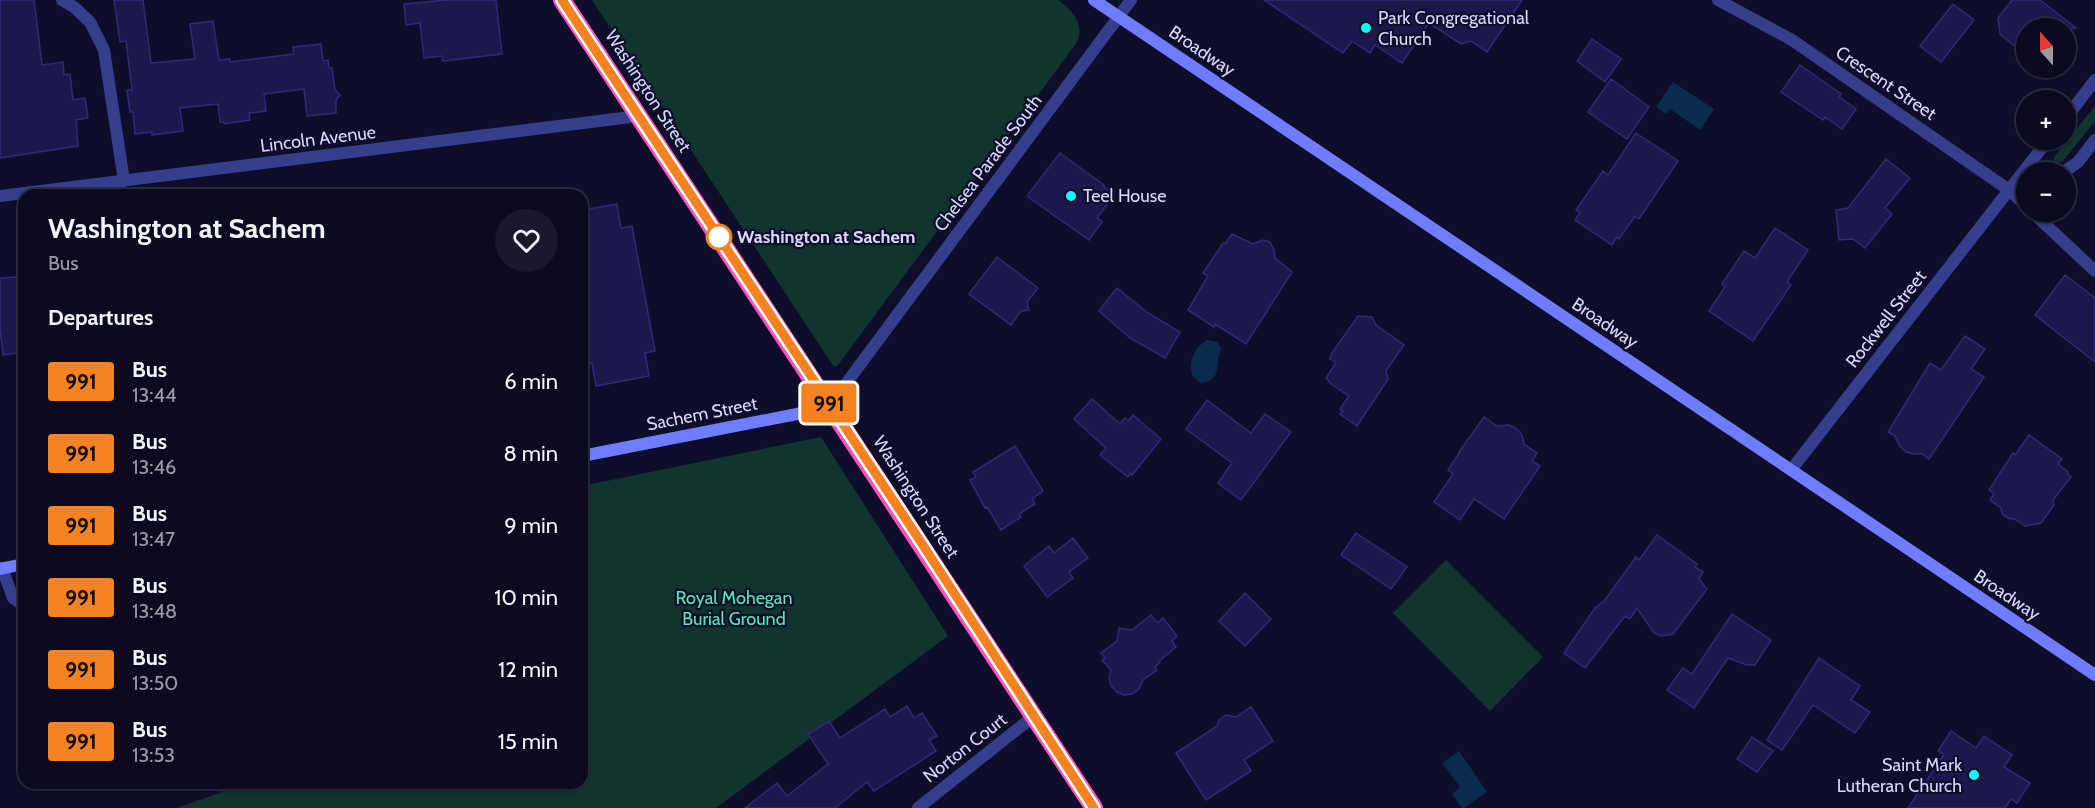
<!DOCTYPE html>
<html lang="en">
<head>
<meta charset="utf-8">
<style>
	body { margin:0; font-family:Cabin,sans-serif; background:#19182d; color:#f1f3f6; height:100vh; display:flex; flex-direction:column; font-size:22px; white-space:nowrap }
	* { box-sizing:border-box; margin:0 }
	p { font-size:20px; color:#9a9aa5 }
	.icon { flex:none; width:33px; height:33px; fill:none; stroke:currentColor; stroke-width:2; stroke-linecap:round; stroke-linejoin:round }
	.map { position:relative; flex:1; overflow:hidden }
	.sheet { position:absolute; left:18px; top:189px; width:570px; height:600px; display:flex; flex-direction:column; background:#0b0a20; border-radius:18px; box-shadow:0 2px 4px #0004,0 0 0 2px #2b2b3e }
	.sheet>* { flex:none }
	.badge { padding:0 12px; border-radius:4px; font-size:21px; line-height:39px }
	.needle { width:39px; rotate:339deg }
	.controls { position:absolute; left:2016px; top:18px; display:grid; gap:12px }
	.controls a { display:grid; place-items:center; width:60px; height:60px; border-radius:50%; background:#0b0a20; box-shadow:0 2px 4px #0004,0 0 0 2px #2b2b3e; font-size:30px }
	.map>.badge { position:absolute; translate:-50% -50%; box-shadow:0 0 0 3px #fff }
	h2 { padding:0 30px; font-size:22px; line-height:54px }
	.round { display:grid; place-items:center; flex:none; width:63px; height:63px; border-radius:32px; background:#19182d }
	.summary { display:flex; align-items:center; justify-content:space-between; height:102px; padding:0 30px }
	h1 { font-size:28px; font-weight:700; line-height:45px }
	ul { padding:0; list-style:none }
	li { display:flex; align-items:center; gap:18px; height:72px; padding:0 30px }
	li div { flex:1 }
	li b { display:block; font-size:22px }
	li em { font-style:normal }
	li .badge { min-width:66px; font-weight:700; text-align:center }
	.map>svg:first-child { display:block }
</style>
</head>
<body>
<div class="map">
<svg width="2095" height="808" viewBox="0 0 2095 808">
	<rect width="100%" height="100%" fill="#0f0e2a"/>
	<path fill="#10342e" d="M592,0H1058C1073,11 1087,26 1075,45L838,365L834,367Z
		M2095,106V121L2063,161L2058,163L2055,162L2054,157Z
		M821,437L948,636L716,808H177L222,792L231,783H582V486Z
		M1446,560L1543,657L1490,711L1393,613Z"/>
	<path fill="#082b4e" d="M1673,82L1714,109L1700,130L1670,109L1666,114L1656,107Z
		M1207,340L1218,342L1221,349C1214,366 1223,380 1201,383L1193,377C1187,363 1194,348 1207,340Z
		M1459,751L1487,792L1464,808H1462L1452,794L1460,787L1442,763Z"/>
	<path fill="#1c184c" stroke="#2e297a" stroke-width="1.5" d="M0,0H34L42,65L63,62L64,75L70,74L73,100L85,98L88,118L76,120L78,146L0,158Z
		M114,0H143L151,63L195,59L190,24L213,21L219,60L230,59V62L294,54L293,47L321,44L323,61L328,60L329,68H332L335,90L340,95L336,100V113L307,116L304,89L264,94L266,111L249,113L250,120L224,124V122H220L218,104L180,108L183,131L152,135V132L135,134L133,112H130L127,90H132L126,41L120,42Z
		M447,0H496L502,54L443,61L442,56L424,58L420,23L406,25L404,4Z
		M1264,0H1522L1487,52L1471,41L1461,44L1429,23L1402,63L1375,45L1370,53L1352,41L1343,53Z
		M2012,0H2040L2076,28H2026V55L2000,34L1998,18Z
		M1953,4L1974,20L1941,62L1920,46Z
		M1592,39L1621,59L1605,82L1577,61Z
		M1800,65L1841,94L1839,97L1856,109L1842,129L1825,117L1823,120L1781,92Z
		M1611,79L1649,107L1627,139L1588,112Z
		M1636,133L1678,161L1639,219L1635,216L1619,239L1617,237L1612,245L1575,220L1580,212L1576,210L1603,171L1608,175Z
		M1060,153L1104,185L1103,186L1114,195L1097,218L1102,222L1089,240L1027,196Z
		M1886,159L1910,178L1885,208L1892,214L1865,248L1853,239L1839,240L1836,210L1848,208Z
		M617,204L621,228L632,226L655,351L645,353L649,376L596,386L592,363L582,364V210Z
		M1775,228L1808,250L1787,282L1791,285L1753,341L1709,311L1725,287L1722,284L1744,251L1755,258Z
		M1232,234L1253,244L1263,240L1270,242L1274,250L1275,258L1292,272L1246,344L1215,324L1214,327L1188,310L1208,276L1203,273L1223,243L1225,244Z
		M997,257L1038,288L1027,302L1029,310L1021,311L1011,325L969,294Z
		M2065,275L2095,298V362L2035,315Z
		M19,277L24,322V352L3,355L0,329V278Z
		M1117,288L1148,313L1180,332L1165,358L1130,338L1099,311Z
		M1358,316L1372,317L1376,325L1404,345L1386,371L1388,379L1357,426L1340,414L1343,411L1340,409L1349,396L1331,384L1326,378L1336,363L1330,359L1332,353Z
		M1965,336L1985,349L1971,369L1984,377L1929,459L1922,454H1915L1906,452L1899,445L1895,436L1888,432L1930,363L1941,370Z
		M1092,399L1120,424L1125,418L1128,421L1133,415L1161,439L1132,475L1131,473L1128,477L1100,455L1106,448L1074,419Z
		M1207,400L1251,433L1265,414L1291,432L1241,500L1218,483L1232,463L1186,429Z
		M1484,417L1497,426L1509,425L1517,429L1522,435L1524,444L1537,453L1532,461L1540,466L1504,519L1474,499L1460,520L1434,502L1453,474L1448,470L1460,452H1459Z
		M2029,435L2062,459L2058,464L2068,472L2067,474L2071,477L2053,500L2054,505L2041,523L2025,526L2015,519H2010L2002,514L2001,508L1990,500L1994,494L1989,490L2013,453L2015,455Z
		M1015,446L1043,491L1032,499L1035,504L1019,514L1021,517L1001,530L987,507L985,508L970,480L976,477L973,472Z
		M1356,533L1407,567L1391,589L1341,555Z
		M1657,535L1697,564L1695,567L1703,572L1699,579L1707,589L1673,634L1662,636L1654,633L1637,608L1630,619L1625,616L1585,668L1564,653L1595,608L1605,600L1636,557L1639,560Z
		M1073,538L1088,558L1069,572L1073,578L1047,597L1024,566L1049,546L1054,553Z
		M1245,593L1271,619L1245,646L1219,621Z
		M1732,614L1771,640L1755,665H1747L1728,658L1694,708L1667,690L1683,668L1692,674Z
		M1151,615L1158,623L1163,618L1177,636L1172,641L1176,647L1159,661L1160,662L1155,667L1157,670L1143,680L1139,689L1132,694L1124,695L1117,692L1111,686L1109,678L1111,670L1102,660L1105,658L1101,653L1117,641L1119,628L1132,630Z
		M1819,658L1860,686L1851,700L1870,712L1855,733L1813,705L1782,750L1767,740Z
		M907,706L914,718L922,713L937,736L929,740L936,751L874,791L867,782L835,808H745L777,783L787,796L828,764L808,734L829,721L840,738L885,709L890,717Z
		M1251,707L1273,741L1244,760L1251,771L1206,800L1176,753L1217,726L1219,720L1226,715L1236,717Z
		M1951,731L1976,748L1984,736L2012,755L2004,767L2030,783L2017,803L2011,799L2005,808H1908L1944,754L1938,751Z
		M1752,737L1773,751L1757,772L1737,759Z"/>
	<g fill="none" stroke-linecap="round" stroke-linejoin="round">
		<path stroke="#353e8c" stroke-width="12" d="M62,0L74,7L90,22L104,50L124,181
			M1718,0L1792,40L2009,190L2026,206
			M2066,118L2095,80
			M2064,172L2078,162L2095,140
			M0,196L639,116
			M2032,212L2095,271
			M828,402L842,389L1131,0
			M1791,470L2048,140
			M2,568L13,598L24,606
			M918,808L1034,716"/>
		<path stroke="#6e7dff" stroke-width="12" d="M1094,0L2095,675
			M582,456L802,413L828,402
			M0,569L24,564"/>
		<path stroke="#ff52bc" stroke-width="18" d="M562,0L1094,808"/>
	</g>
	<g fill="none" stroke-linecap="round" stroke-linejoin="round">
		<defs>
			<path id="line" d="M562,0L915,533L1094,808"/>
		</defs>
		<use href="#line" stroke="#fff" stroke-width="14"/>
		<use href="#line" stroke="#f58220" stroke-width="9"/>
	</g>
	<g fill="#03fff7" stroke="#0f0e2a" stroke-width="2">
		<circle cx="1366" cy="28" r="6"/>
		<circle cx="1071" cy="196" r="6"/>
		<circle cx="1974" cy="775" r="6"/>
	</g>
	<circle fill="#fff" stroke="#f58220" stroke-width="3" cx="719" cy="237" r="12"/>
	<g text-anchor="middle" stroke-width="4.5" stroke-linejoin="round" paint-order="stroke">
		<g font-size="18" fill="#d7d7ff" stroke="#0f0e2a" text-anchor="start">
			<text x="1378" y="24">Park Congregational<tspan x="1378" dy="21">Church</tspan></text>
			<text x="1083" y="202">Teel House</text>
			<text x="1962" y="771" text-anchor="end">Saint Mark<tspan x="1962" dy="21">Lutheran Church</tspan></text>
		</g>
		<g font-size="18" fill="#d7d7ff" stroke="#0f0e2a">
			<text transform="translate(1202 51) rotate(34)" y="6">Broadway</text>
			<text transform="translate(1886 83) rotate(34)" y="6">Crescent Street</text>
			<text transform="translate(648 91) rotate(57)" y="6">Washington Street</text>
			<text transform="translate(318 139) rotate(-7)" y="6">Lincoln Avenue</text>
			<text transform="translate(988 163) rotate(-53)" y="6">Chelsea Parade South</text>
			<text transform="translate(1886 319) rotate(-52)" y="6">Rockwell Street</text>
			<text transform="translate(1605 323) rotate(34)" y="6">Broadway</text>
			<text transform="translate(702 414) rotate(-11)" y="6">Sachem Street</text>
			<text transform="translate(916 497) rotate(57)" y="6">Washington Street</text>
			<text transform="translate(2007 595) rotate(34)" y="6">Broadway</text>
			<text transform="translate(965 748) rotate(-38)" y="6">Norton Court</text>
		</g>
		<g font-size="18" font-weight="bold" fill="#d7d7ff" stroke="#0f0e2a" text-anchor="start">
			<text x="737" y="243">Washington at Sachem</text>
		</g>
		<g font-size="18" fill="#58e9b2" stroke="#0f0e2a">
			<text x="734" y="604">Royal Mohegan<tspan x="734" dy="21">Burial Ground</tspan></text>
		</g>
	</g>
</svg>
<div class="controls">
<a><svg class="needle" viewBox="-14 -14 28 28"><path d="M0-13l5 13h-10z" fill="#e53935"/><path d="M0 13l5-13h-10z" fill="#9a9aa5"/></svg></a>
<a>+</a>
<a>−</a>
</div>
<b class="badge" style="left:829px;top:403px;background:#f58220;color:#111">991</b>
<section class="sheet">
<div class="summary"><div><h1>Washington at Sachem</h1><p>Bus</p></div><a class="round"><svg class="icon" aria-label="heart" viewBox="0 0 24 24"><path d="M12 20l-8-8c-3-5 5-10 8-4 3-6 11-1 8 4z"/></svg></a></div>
<h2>Departures</h2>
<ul>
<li><span class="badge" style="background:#f58220;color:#111">991</span><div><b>Bus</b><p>13:44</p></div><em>6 min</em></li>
<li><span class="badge" style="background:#f58220;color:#111">991</span><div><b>Bus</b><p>13:46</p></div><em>8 min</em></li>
<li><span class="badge" style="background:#f58220;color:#111">991</span><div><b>Bus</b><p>13:47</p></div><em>9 min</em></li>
<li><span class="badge" style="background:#f58220;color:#111">991</span><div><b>Bus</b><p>13:48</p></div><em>10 min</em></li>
<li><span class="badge" style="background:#f58220;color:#111">991</span><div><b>Bus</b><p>13:50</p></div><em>12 min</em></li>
<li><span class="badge" style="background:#f58220;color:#111">991</span><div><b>Bus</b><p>13:53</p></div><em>15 min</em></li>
</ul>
</section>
</div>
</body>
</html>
